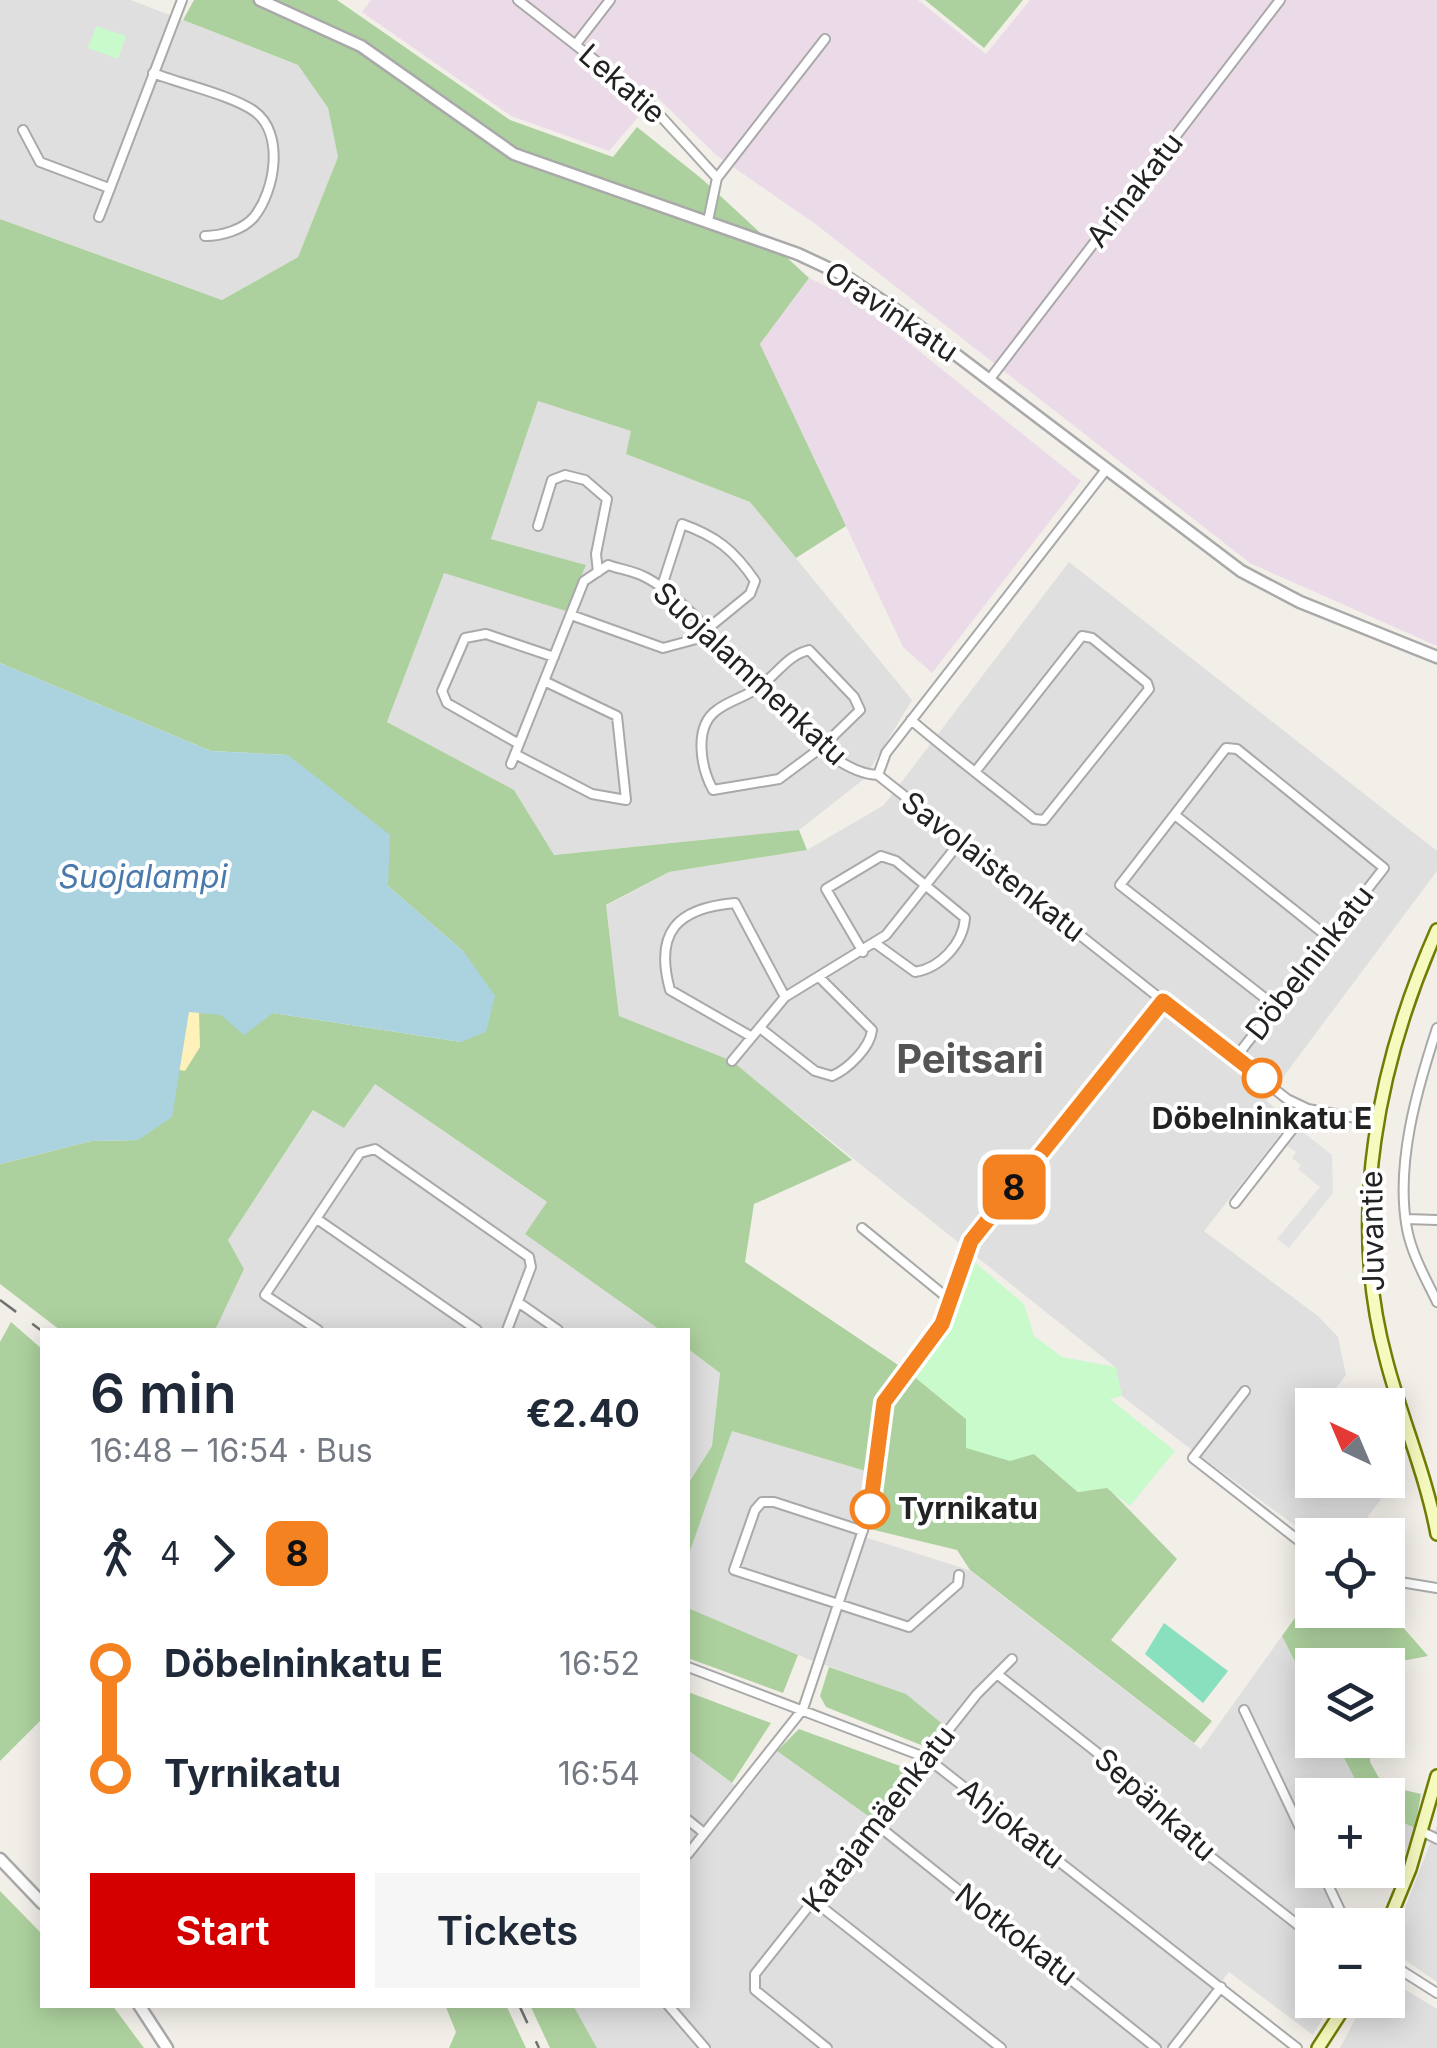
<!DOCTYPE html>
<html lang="en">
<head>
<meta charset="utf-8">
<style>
	body { margin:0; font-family:Inter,sans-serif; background:#f6f6f7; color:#1f2937; height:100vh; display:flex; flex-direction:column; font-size:38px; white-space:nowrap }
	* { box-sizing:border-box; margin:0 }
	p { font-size:32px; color:#747a83 }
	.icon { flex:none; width:55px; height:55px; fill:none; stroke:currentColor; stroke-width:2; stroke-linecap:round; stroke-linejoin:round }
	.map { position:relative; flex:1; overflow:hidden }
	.details { position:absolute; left:40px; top:1328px; width:650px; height:680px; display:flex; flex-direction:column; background:#fff; border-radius:0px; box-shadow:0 5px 25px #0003 }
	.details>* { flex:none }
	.badge { padding:0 20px; border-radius:15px; font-size:35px; line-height:65px }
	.needle { width:65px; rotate:316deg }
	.buttons { position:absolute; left:1295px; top:1388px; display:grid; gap:20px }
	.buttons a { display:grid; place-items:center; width:110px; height:110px; border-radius:0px; background:#fff; box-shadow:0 5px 25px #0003; font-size:50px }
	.map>.badge { position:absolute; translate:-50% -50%; box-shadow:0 0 0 5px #fff }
	.legs { display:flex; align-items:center; gap:15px; height:110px; padding:0 50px; font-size:32px }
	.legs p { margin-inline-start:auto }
	.overview { display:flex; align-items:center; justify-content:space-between; height:170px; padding:0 50px }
	h1 { font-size:55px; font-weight:600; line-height:75px }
	.action { display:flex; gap:20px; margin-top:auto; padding:20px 50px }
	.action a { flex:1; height:115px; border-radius:0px; background:#d40000; color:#fff; font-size:40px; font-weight:600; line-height:115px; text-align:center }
	.action a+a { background:#f6f6f7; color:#1f2937 }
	ul { padding:0 50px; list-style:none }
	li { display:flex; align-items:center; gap:35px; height:110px; font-size:38px }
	li i { display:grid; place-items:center; width:15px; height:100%; margin:0 12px; background:currentColor }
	li i::after { content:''; width:25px; height:25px; margin:-12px; border:8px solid; border-radius:50%; background:#fff }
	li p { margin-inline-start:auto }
	li:first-child i { background:linear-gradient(#0000 50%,currentColor 0) }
	li:last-child i { background:linear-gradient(currentColor 50%,#0000 0) }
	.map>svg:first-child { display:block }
</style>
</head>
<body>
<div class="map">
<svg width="1437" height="2048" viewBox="0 0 1437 2048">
	<rect width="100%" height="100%" fill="#f2efe9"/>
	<path fill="#e0dfdf" d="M0,0H131L298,65L328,108L338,157L298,257L222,300L0,219Z
		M538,401L632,431L626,454L750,502L912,700L864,779L799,830L553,855L514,790L387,722L444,572L566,610L585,565L491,539Z
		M1069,562L1437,851V871L1266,1100L1290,1122L1204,1231L1318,1316L1338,1337L1346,1375L1323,1405H1312L1309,1424L1312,1480H1380L1385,1484L1384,1495L1354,1535L1312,1538L1188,1447L1122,1396L1115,1367L742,1070L619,1016L606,906L669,872L807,850L884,805Z
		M374,1083L548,1203L526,1234L660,1330L213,1328L244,1269L228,1240L314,1109L344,1128Z
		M688,1349L720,1373L712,1446L688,1484Z
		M732,1430L869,1472L852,1533L969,1570L1201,1749L1282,1636L1312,1696V1740H1335L1363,1795H1312V1870H1338L1320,1880L1342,1925H1312V2000H1333L1313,2035L1229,1972L1169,2048H597L573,2005H688V1750L745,1793L777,1751L882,1826L953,1733L906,1694L808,1659L688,1608V1557Z
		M1388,1816L1415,1828L1399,1869L1388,1864Z
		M1437,1826V1982L1389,1949Z
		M1388,1979L1437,2009V2048H1340L1365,2000H1388Z"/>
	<path fill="#ebdbe8" d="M371,0H918L986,54L1030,0H1437V646L1250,563L818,226L716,155L656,96L609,151L511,116L362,12Z
		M809,278L849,297L893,330L1081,481L932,673L903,647L760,344Z"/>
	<path fill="#add19e" d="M194,0H337L510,120L613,157L637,127L702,179L809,278L760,344L846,526L796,558L750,502L626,454L631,431L538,401L491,539L586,565L566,611L444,573L387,722L514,790L554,855L799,830L807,850L669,872L606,905L619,1016L732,1061L852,1160L754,1204L745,1262L910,1373L966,1419L967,1448L1034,1454L1078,1492L1107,1487L1177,1559L1111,1640L1212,1721L1194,1743L970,1570L957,1550L870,1529L869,1472L732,1431L688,1557V1484L712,1446L720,1373L688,1349V1330H660L525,1234L547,1202L375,1084L344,1128L313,1110L228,1240L244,1269L215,1330H60L0,1284V1164L91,1141L138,1140L189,1012L273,1013L461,1042L464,952L388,886L288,755L211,751L0,663V219L222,300L298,257L338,157L328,108L298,65L183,20Z
		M925,0H1023L984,48Z
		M11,1322L42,1349V1719L0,1761V1342Z
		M1312,1594V1610H1388L1428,1656L1381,1665H1312V1696L1282,1636Z
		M688,1608L798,1655L783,1693L688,1658Z
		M829,1667L906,1694L945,1726L926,1747L826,1707L820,1696Z
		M688,1692L771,1723L732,1783L688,1750Z
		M799,1729L911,1770L871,1818L777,1751Z
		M1335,1740H1371L1370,1762L1383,1785L1421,1794L1415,1828L1388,1816V1795H1363Z
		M0,1891L42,1934V2005H112L144,2048H0Z
		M445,2005H506L526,2048H449L456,2032Z
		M530,2005H573L597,2048H550Z"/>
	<path fill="#fff1ba" d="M171,997L199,1012L200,1047L185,1071L166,1067Z"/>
	<path fill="#c8facc" d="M96,26L126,36L118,59L88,48Z
		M972,1260L1024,1304L1034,1336L1062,1357L1116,1367L1122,1396L1110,1399L1175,1451L1130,1506L1107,1488L1078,1492L1034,1454L1010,1461L966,1448V1419L910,1373L950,1320Z"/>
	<path fill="#88e0be" d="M1164,1623L1228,1671L1203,1703L1145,1654Z"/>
	<path fill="#e2e2e2" d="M1299,1129L1332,1155L1333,1193L1289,1248L1277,1239L1320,1187L1298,1169L1301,1165L1292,1158L1296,1152L1286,1145Z"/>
	<path fill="#aad3df" d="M0,663L211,751L288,755L390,835L388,886L464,952L495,996L486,1032L461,1042L273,1013L244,1035L221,1015L189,1012L172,1117L138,1140L91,1141L0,1164Z"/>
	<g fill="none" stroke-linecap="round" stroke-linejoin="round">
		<defs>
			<path id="minor" d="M518,0L646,100L717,178
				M576,44L610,0
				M153,73C181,84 231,95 254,111C285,133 275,191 254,217C243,230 221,236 205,236
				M23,130L40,162L109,188
				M99,217L182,0
				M708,221L717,178L825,39
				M989,380L1280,0
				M1105,471L886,753L878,775L1287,1099L1308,1109L1377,1122
				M538,526L552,480L565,475L585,480L607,499L596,554L598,572
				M661,589L682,524C716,536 734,550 755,581L750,594L706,630
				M571,615L663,648L711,635
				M809,650L854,697L860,710L822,747L779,779L713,790C701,768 693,727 717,710C730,700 746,697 759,687C778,674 786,656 809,650Z
				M911,720C951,754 993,786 1034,819L1044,820L1149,689L1147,683L1092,638L1082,636L975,772
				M519,744L447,703L442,691L465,638L486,634L554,657
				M515,754L592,794L626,800L617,716L544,681
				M511,764L584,581L608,565C619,569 634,571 645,577C714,611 806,773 878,775
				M1175,815L1328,937
				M863,952L826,889L881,856L896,861L965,918C963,944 940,968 915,972L875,943
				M760,1028L815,1071L832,1076C848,1069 870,1048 872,1030L819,977
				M1437,1028C1417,1089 1395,1164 1407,1229C1412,1255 1426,1279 1437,1302
				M752,1037L670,990C654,932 677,908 735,903L785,997
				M1236,1057L1384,868L1237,749L1226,748L1120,885L1275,1006
				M732,1061L785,997L886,935L960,842
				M1235,1203L1308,1109
				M317,1219L477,1330
				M1406,1219L1437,1220
				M862,1228L950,1300
				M518,1302L558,1330
				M318,1330L265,1295L360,1153L375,1149L529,1257L531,1267L507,1330
				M1245,1391L1193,1458L1312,1551
				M863,1531L774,1502H762L755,1510L734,1570L909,1627L958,1584L959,1575
				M1388,1580L1437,1588
				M688,1667L927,1758L1297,2048
				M997,1674L1151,1795L1165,1821L1312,1936
				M1244,1710L1312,1853
				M688,1820L704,1833
				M876,1824L1156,2048
				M1423,1832L1437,1839
				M688,1854L803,1709L872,1503L884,1402L943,1324L971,1241L1163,1001
				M1321,1870L1347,1925
				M814,1901L1001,2048
				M1388,1962L1437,1993
				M668,2005L705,2048
				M827,2048L755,1990V1974L977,1694L1012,1659
				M1173,2048L1221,1987"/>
			<path id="tertiary" d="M260,0L361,46L514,154L798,254L845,276L909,319L1241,571L1300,602L1437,657
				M0,1859L42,1903
				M139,2005L167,2048"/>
			<path id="secondary" d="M1437,930C1378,1063 1347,1216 1386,1359C1401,1418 1426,1474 1437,1534
				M1387,1925L1410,1869L1437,1776
				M1318,2048L1349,2000"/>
		</defs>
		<use href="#minor" stroke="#a9a9a9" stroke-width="12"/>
		<use href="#tertiary" stroke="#a9a9a9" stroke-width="15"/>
		<use href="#secondary" stroke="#707d05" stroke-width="16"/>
		<use href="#minor" stroke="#fff" stroke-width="8"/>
		<use href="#tertiary" stroke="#fff" stroke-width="10"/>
		<use href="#secondary" stroke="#f7fabf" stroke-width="11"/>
		<path stroke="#707070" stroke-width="2.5" stroke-dasharray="20 20" stroke-linecap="butt" d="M0,1300L42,1331
			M519,2005L539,2048"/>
	</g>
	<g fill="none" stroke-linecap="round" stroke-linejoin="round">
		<defs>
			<path id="line-1" d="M870,1509L884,1402L942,1324L971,1241L1163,1001L1262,1078"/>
		</defs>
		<use href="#line-1" stroke="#fff" stroke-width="22"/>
		<use href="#line-1" stroke="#f58220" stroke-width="15"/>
	</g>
	<g fill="#fff" stroke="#f58220" stroke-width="5">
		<circle cx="1262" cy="1078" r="18"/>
		<circle cx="870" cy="1509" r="18"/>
	</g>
	<g text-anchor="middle" stroke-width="8" stroke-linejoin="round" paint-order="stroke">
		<g font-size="30" fill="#222" stroke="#fff">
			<text transform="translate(622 84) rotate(41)" y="10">Lekatie</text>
			<text transform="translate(1135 190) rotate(-52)" y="10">Arinakatu</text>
			<text transform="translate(891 312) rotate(34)" y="10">Oravinkatu</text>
			<text transform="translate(750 674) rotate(43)" y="10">Suojalammenkatu</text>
			<text transform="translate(993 867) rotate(38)" y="10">Savolaistenkatu</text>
			<text transform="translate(1310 963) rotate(-52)" y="10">Döbelninkatu</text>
			<text transform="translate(1373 1231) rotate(-91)" y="10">Juvantie</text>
			<text transform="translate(1155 1805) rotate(42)" y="10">Sepänkatu</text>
			<text transform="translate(879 1819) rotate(-52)" y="10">Katajamäenkatu</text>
			<text transform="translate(1011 1824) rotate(38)" y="10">Ahjokatu</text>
			<text transform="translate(1016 1935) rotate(38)" y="10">Notkokatu</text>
		</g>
		<g font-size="30" font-weight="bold" fill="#222" stroke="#fff">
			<text x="1262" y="1129">Döbelninkatu E</text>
			<text x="898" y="1519" text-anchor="start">Tyrnikatu</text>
		</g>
		<g font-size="32" font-style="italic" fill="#4a7aab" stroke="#fff">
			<text x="143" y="888">Suojalampi</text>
		</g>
		<g font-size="40" font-weight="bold" fill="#555" stroke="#fff">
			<text x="970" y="1073">Peitsari</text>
		</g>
	</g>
</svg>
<div class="buttons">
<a><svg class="needle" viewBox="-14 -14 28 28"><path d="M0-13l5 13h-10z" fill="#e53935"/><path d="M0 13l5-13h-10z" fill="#747a83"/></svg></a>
<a><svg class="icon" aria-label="locate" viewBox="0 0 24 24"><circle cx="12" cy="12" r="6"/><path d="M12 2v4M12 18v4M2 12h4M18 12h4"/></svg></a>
<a><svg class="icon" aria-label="layers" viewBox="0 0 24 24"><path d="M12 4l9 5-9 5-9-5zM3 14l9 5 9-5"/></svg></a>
<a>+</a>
<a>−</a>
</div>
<b class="badge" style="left:1014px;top:1187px;background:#f58220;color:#111">8</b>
<section class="details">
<div class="overview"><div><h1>6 min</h1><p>16:48 – 16:54 · Bus</p></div><b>€2.40</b></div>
<div class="legs"><svg class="icon" aria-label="walk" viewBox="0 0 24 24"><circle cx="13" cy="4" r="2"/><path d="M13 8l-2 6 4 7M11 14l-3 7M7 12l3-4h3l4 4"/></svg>4<svg class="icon" aria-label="forward" viewBox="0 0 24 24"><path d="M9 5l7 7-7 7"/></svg><b class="badge" style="background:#f58220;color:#111">8</b></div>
<ul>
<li><i style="color:#f58220"></i><b>Döbelninkatu E</b><p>16:52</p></li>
<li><i style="color:#f58220"></i><b>Tyrnikatu</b><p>16:54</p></li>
</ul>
<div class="action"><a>Start</a><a>Tickets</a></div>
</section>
</div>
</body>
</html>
